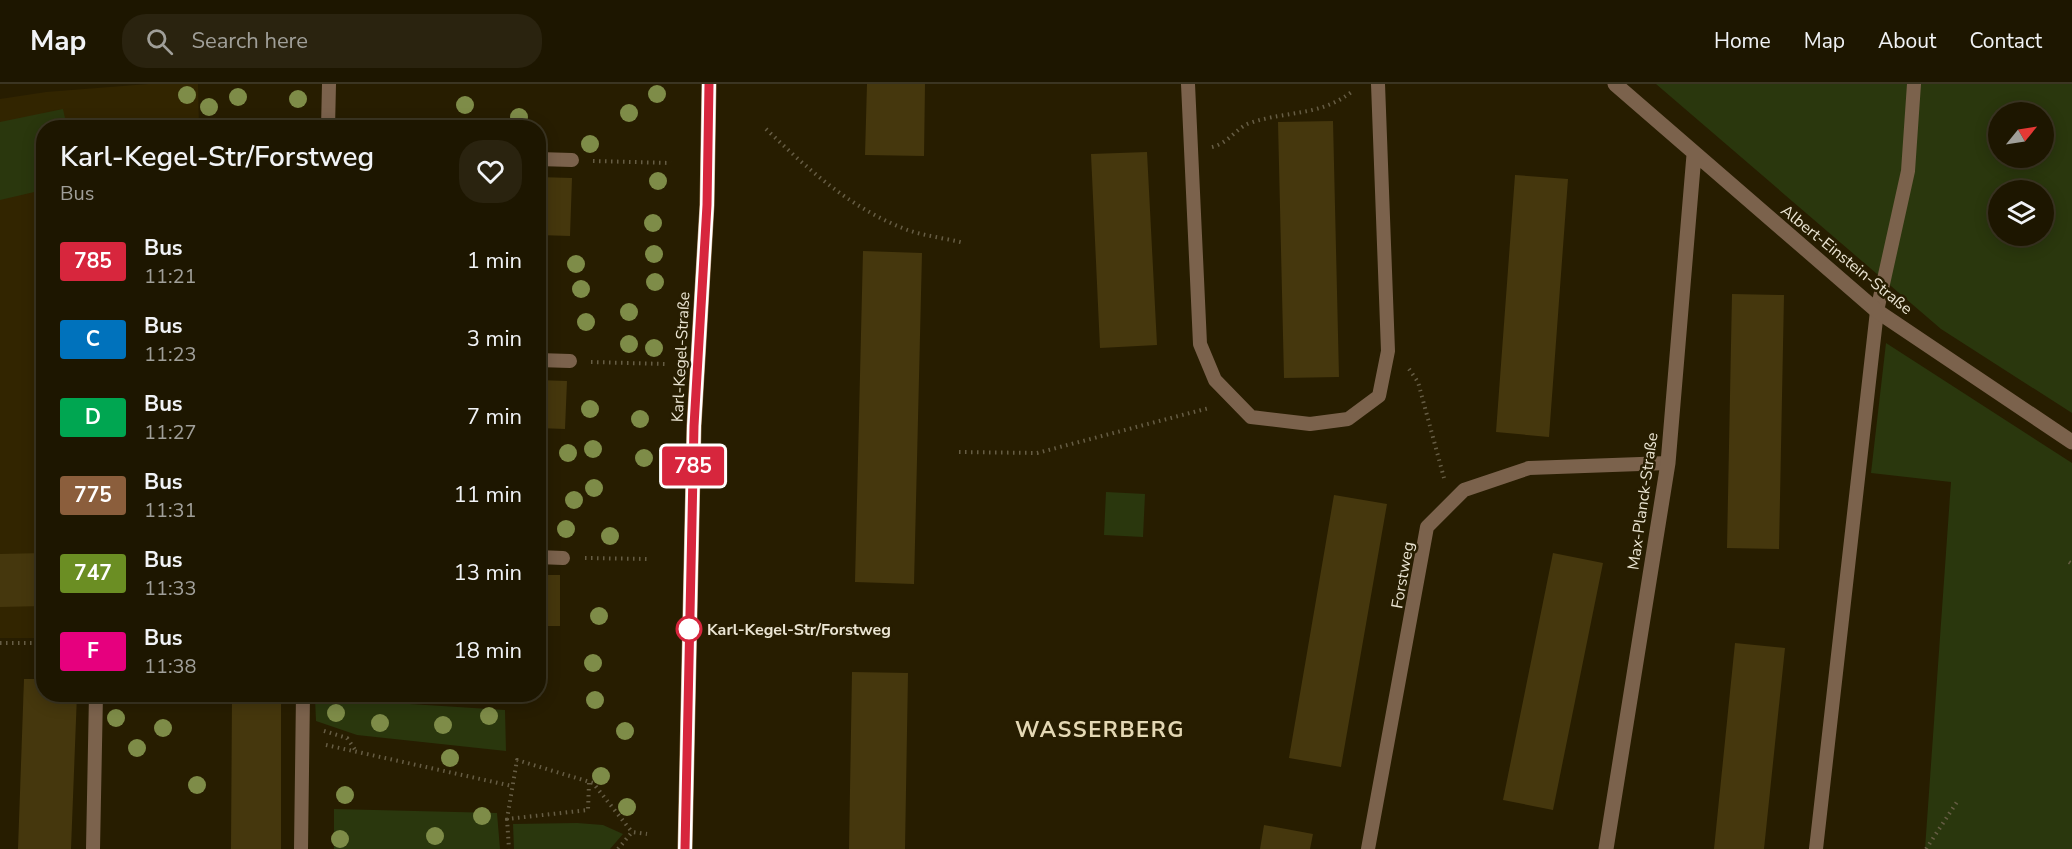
<!DOCTYPE html>
<html lang="en">
<head>
<meta charset="utf-8">
<style>
	body { margin:0; font-family:"Nunito Sans",sans-serif; background:#2a230f; color:#f1f3f6; height:100vh; display:flex; flex-direction:column; font-size:22px; white-space:nowrap }
	* { box-sizing:border-box; margin:0 }
	p { font-size:20px; color:#a09f99 }
	.icon { flex:none; width:33px; height:33px; fill:none; stroke:currentColor; stroke-width:2; stroke-linecap:round; stroke-linejoin:round }
	.map { position:relative; flex:1; overflow:hidden }
	.drawer { position:absolute; left:36px; top:36px; width:510px; height:582px; display:flex; flex-direction:column; background:#1d1600; border-radius:24px; box-shadow:0 3px 15px #0003,0 0 0 2px #3b3522 }
	.drawer>* { flex:none }
	.badge { padding:0 12px; border-radius:4px; font-size:21px; line-height:39px }
	.needle { width:39px; rotate:60deg }
	.controls { position:absolute; left:1988px; top:18px; display:grid; gap:12px }
	.controls a { display:grid; place-items:center; width:66px; height:66px; border-radius:50%; background:#1d1600; box-shadow:0 3px 15px #0003,0 0 0 2px #3b3522; font-size:30px }
	.map>.badge { position:absolute; translate:-50% -50%; box-shadow:0 0 0 3px #fff }
	.round { display:grid; place-items:center; flex:none; width:63px; height:63px; border-radius:24px; background:#2a230f }
	.overview { display:flex; align-items:center; justify-content:space-between; height:102px; padding:0 24px }
	h1 { font-size:28px; font-weight:600; line-height:45px }
	ul { padding:0; list-style:none }
	li { display:flex; align-items:center; gap:18px; height:78px; padding:0 24px }
	li div { flex:1 }
	li b { display:block; font-size:22px }
	li em { font-style:normal }
	li .badge { min-width:66px; font-weight:700; text-align:center }
	header { display:flex; align-items:center; gap:36px; box-sizing:border-box; height:84px; padding:0 30px; background:#1d1600; border-bottom:2px solid #3b3522 }
	header strong { font-size:28px }
	nav { display:flex; gap:33px; margin-inline-start:auto; font-size:21px }
	.search { width:420px; height:54px; background:#2a230f; display:flex; align-items:center; gap:15px; box-sizing:border-box; padding:0 21px; border-radius:24px; color:#a09f99; font-size:22px }
	.map>svg:first-child { display:block }
</style>
</head>
<body>
<header>
<strong>Map</strong>
<div class="search"><svg class="icon" aria-label="search" viewBox="0 0 24 24"><circle cx="10" cy="10" r="6"/><path d="M15 15l6 6"/></svg>Search here</div>
<nav><a>Home</a><a>Map</a><a>About</a><a>Contact</a></nav>
</header>
<div class="map">
<svg width="2072" height="765" viewBox="0 0 2072 765">
	<rect width="100%" height="100%" fill="#271d00"/>
	<path fill="#322500" d="M148,0H198L199,43L44,44L43,554H0V15L46,8Z"/>
	<path fill="#2a370d" fill-rule="evenodd" d="M1656,0H2072V329L1941,245ZM1998,28H2043V74H1998ZM1998,106H2043V152H1998Z
		M63,25L67,43L44,44L43,106L0,116V38Z
		M1886,259L2072,379V765H1925L1951,398L1871,389Z
		M1106,408L1145,410L1143,453L1104,451Z
		M315,614L505,626L506,667L357,651L316,637Z
		M334,725L497,729L500,765H334Z
		M577,739L603,741L623,750L610,765H514L513,740Z"/>
	<path fill="#45370d" d="M867,0H925L924,72L865,71Z
		M1333,37L1339,293L1284,294L1278,38Z
		M1147,68L1157,261L1100,264L1091,70Z
		M1515,91L1568,95L1549,353L1496,348Z
		M538,93L572,94L570,152L538,151Z
		M863,167L922,169L914,500L855,498Z
		M1732,210L1784,211L1779,465L1727,464Z
		M538,296L567,297L565,345L538,344Z
		M1334,411L1387,420L1341,683L1289,674Z
		M44,469V522L0,523V470Z
		M1553,469L1603,479L1553,726L1503,716Z
		M538,491H560V542H538Z
		M1735,559L1785,564L1764,765H1714Z
		M852,588L908,589L905,765H849Z
		M24,595H44V610H77L71,765H18Z
		M232,610H281V765H231Z
		M1264,741L1313,750L1310,765H1260Z"/>
	<g fill="none" stroke-linecap="round" stroke-linejoin="round">
		<path stroke="#665d44" stroke-width="4" stroke-dasharray="1.5 4.5" stroke-linecap="butt" d="M766,45C808,85 850,124 905,145C923,152 945,154 964,159
			M1212,63C1229,59 1237,43 1250,39C1288,26 1321,33 1354,6
			M593,77L671,79
			M591,278L665,280
			M1409,285L1418,298L1444,394
			M959,368L1037,369L1209,324
			M585,474L647,475
			M2069,478L2072,480
			M0,559H44
			M324,647L347,654L356,667
			M326,661L512,702
			M589,699L588,726L507,735L517,676L593,699L632,748
			M507,735L509,765
			M618,765L632,748L647,750
			M1926,765L1957,718"/>
		<path stroke="#7b624c" stroke-width="14" d="M1188,0L1200,260L1215,296L1251,333L1310,340L1348,335L1379,312L1388,267L1378,0
			M328,44L329,0
			M538,75L572,76
			M538,276L570,277
			M538,473L563,474
			M93,765L96,610
			M301,765L303,610
			M1368,765L1427,443L1464,406L1529,384L1668,379
			M1816,765L1877,227L1908,87L1914,0"/>
		<path stroke="#7b624c" stroke-width="15" d="M1615,0L1877,227L2072,358
			M1606,765L1668,379L1694,71"/>
		<path stroke="#b08865" stroke-width="15" d="M685,765L694,342L707,121L709,0"/>
	</g>
	<g fill="#7e8c48">
		<circle cx="657" cy="10" r="9"/>
		<circle cx="187" cy="11" r="9"/>
		<circle cx="238" cy="13" r="9"/>
		<circle cx="298" cy="15" r="9"/>
		<circle cx="465" cy="21" r="9"/>
		<circle cx="209" cy="23" r="9"/>
		<circle cx="629" cy="29" r="9"/>
		<circle cx="519" cy="33" r="9"/>
		<circle cx="590" cy="60" r="9"/>
		<circle cx="658" cy="97" r="9"/>
		<circle cx="653" cy="139" r="9"/>
		<circle cx="654" cy="170" r="9"/>
		<circle cx="576" cy="180" r="9"/>
		<circle cx="655" cy="198" r="9"/>
		<circle cx="581" cy="205" r="9"/>
		<circle cx="629" cy="228" r="9"/>
		<circle cx="586" cy="238" r="9"/>
		<circle cx="629" cy="260" r="9"/>
		<circle cx="654" cy="264" r="9"/>
		<circle cx="590" cy="325" r="9"/>
		<circle cx="640" cy="335" r="9"/>
		<circle cx="593" cy="365" r="9"/>
		<circle cx="568" cy="369" r="9"/>
		<circle cx="644" cy="374" r="9"/>
		<circle cx="594" cy="404" r="9"/>
		<circle cx="574" cy="416" r="9"/>
		<circle cx="566" cy="445" r="9"/>
		<circle cx="610" cy="452" r="9"/>
		<circle cx="599" cy="532" r="9"/>
		<circle cx="593" cy="579" r="9"/>
		<circle cx="595" cy="616" r="9"/>
		<circle cx="336" cy="629" r="9"/>
		<circle cx="489" cy="632" r="9"/>
		<circle cx="116" cy="634" r="9"/>
		<circle cx="380" cy="639" r="9"/>
		<circle cx="443" cy="641" r="9"/>
		<circle cx="163" cy="644" r="9"/>
		<circle cx="625" cy="647" r="9"/>
		<circle cx="137" cy="664" r="9"/>
		<circle cx="450" cy="674" r="9"/>
		<circle cx="601" cy="692" r="9"/>
		<circle cx="197" cy="701" r="9"/>
		<circle cx="345" cy="711" r="9"/>
		<circle cx="627" cy="723" r="9"/>
		<circle cx="482" cy="732" r="9"/>
		<circle cx="435" cy="752" r="9"/>
		<circle cx="340" cy="755" r="9"/>
	</g>
	<g fill="none" stroke-linecap="round" stroke-linejoin="round">
		<defs>
			<path id="line" d="M685,765L694,342L707,121L709,0"/>
		</defs>
		<use href="#line" stroke="#fff" stroke-width="14"/>
		<use href="#line" stroke="#d7263d" stroke-width="9"/>
	</g>
	<circle fill="#fff" stroke="#d7263d" stroke-width="3" cx="689" cy="545" r="12"/>
	<g text-anchor="middle" stroke-width="5" stroke-linejoin="round" paint-order="stroke">
		<g font-size="16" fill="#ebe5d3" stroke="#271d00">
			<text transform="translate(1847 175) rotate(39)" y="6">Albert-Einstein-Straße</text>
			<text transform="translate(680 273) rotate(-87)" y="6">Karl-Kegel-Straße</text>
			<text transform="translate(1642 417) rotate(-82)" y="6">Max-Planck-Straße</text>
			<text transform="translate(1402 491) rotate(-80)" y="6">Forstweg</text>
		</g>
		<g font-size="16" font-weight="bold" fill="#ebe5d3" stroke="#271d00" text-anchor="start">
			<text x="707" y="551">Karl-Kegel-Str/Forstweg</text>
		</g>
		<g font-size="22" font-weight="bold" letter-spacing="1.5" fill="#e4d8b4" stroke="#271d00">
			<text x="1100" y="653">WASSERBERG</text>
		</g>
	</g>
</svg>
<div class="controls">
<a><svg class="needle" viewBox="-14 -14 28 28"><path d="M0-13l5 13h-10z" fill="#e53935"/><path d="M0 13l5-13h-10z" fill="#a09f99"/></svg></a>
<a><svg class="icon" aria-label="layers" viewBox="0 0 24 24"><path d="M12 4l9 5-9 5-9-5zM3 14l9 5 9-5"/></svg></a>
</div>
<b class="badge" style="left:693px;top:382px;background:#d7263d;color:#fff">785</b>
<section class="drawer">
<div class="overview"><div><h1>Karl-Kegel-Str/Forstweg</h1><p>Bus</p></div><a class="round"><svg class="icon" aria-label="heart" viewBox="0 0 24 24"><path d="M12 20l-8-8c-3-5 5-10 8-4 3-6 11-1 8 4z"/></svg></a></div>
<ul>
<li><span class="badge" style="background:#d7263d;color:#fff">785</span><div><b>Bus</b><p>11:21</p></div><em>1 min</em></li>
<li><span class="badge" style="background:#0072bc;color:#fff">C</span><div><b>Bus</b><p>11:23</p></div><em>3 min</em></li>
<li><span class="badge" style="background:#00a651;color:#fff">D</span><div><b>Bus</b><p>11:27</p></div><em>7 min</em></li>
<li><span class="badge" style="background:#8b5e3c;color:#fff">775</span><div><b>Bus</b><p>11:31</p></div><em>11 min</em></li>
<li><span class="badge" style="background:#6b8e23;color:#fff">747</span><div><b>Bus</b><p>11:33</p></div><em>13 min</em></li>
<li><span class="badge" style="background:#e6007e;color:#fff">F</span><div><b>Bus</b><p>11:38</p></div><em>18 min</em></li>
</ul>
</section>
</div>
</body>
</html>
